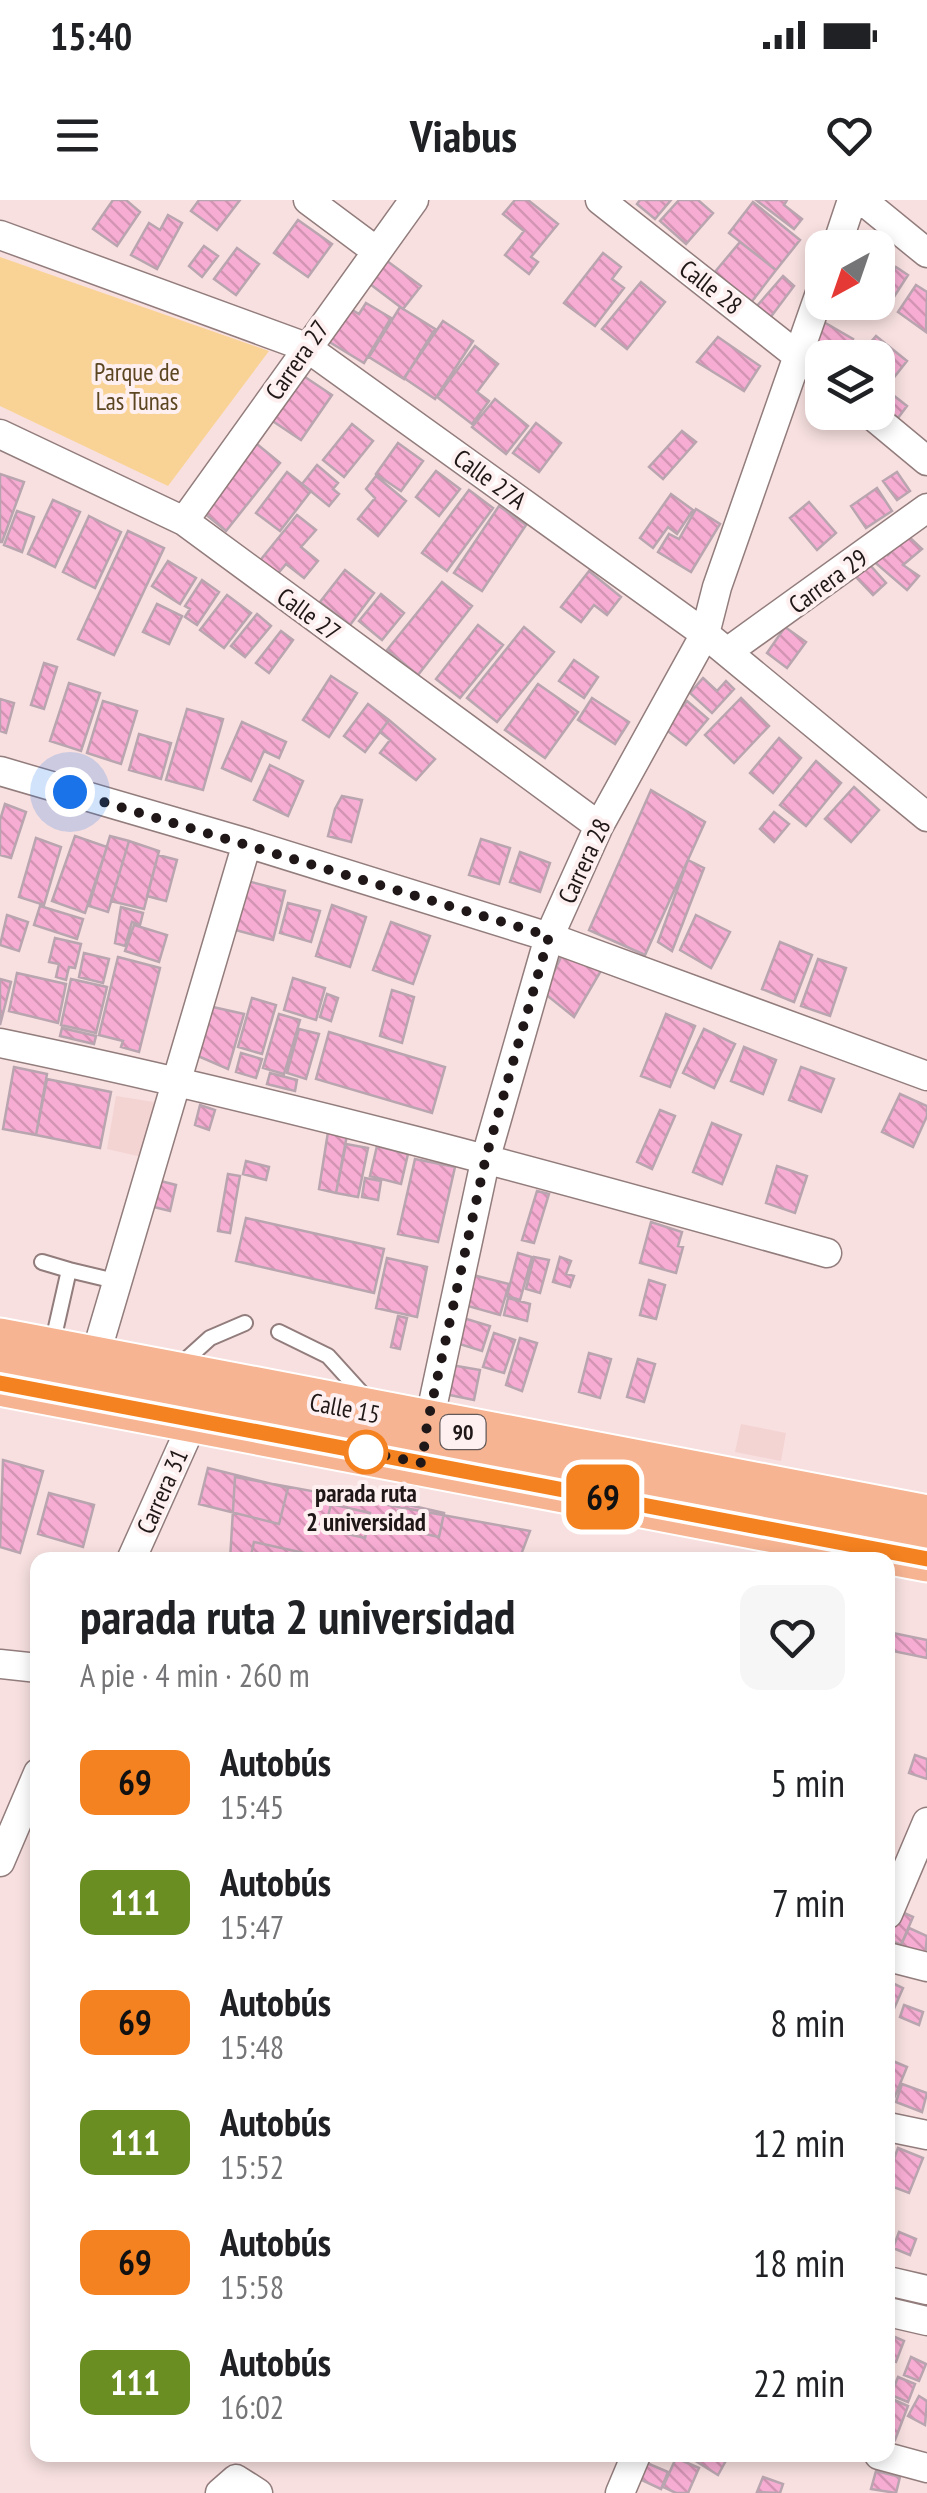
<!DOCTYPE html>
<html lang="es">
<head>
<meta charset="utf-8">
<style>
	body { margin:0; font-family:"PT Sans Narrow",sans-serif; background:#f6f6f6; color:#202124; height:100vh; display:flex; flex-direction:column; font-size:38px; white-space:nowrap }
	* { box-sizing:border-box; margin:0 }
	p { font-size:32px; color:#757577 }
	.icon { flex:none; width:55px; height:55px; fill:none; stroke:currentColor; stroke-width:2; stroke-linecap:round; stroke-linejoin:round }
	.map { position:relative; flex:1; overflow:hidden }
	.side { position:absolute; left:30px; top:1352px; width:865px; height:910px; display:flex; flex-direction:column; background:#fff; border-radius:20px; box-shadow:0 5px 15px #0003 }
	.side>* { flex:none }
	.badge { padding:0 20px; border-radius:15px; font-size:35px; line-height:65px }
	.needle { width:65px; rotate:220deg }
	.buttons { position:absolute; left:805px; top:30px; display:grid; gap:20px }
	.buttons a { display:grid; place-items:center; width:90px; height:90px; border-radius:20px; background:#fff; box-shadow:0 5px 15px #0003; font-size:50px }
	.you { position:absolute; width:50px; height:50px; margin:-25px; border:8px solid #fff; border-radius:50%; background:#1a73e8; box-shadow:0 0 0 15px #1a73e833 }
	.map>.badge { position:absolute; translate:-50% -50%; box-shadow:0 0 0 5px #fff }
	.round { display:grid; place-items:center; flex:none; width:105px; height:105px; border-radius:20px; background:#f6f6f6 }
	.head { display:flex; align-items:center; justify-content:space-between; height:170px; padding:0 50px }
	h1 { font-size:48px; font-weight:700; line-height:75px }
	ul { padding:0; list-style:none }
	li { display:flex; align-items:center; gap:30px; height:120px; padding:0 50px }
	li div { flex:1 }
	li b { display:block; font-size:38px }
	li em { font-style:normal }
	li .badge { min-width:110px; font-weight:700; text-align:center }
	.status { display:flex; justify-content:space-between; align-items:center; height:70px; padding:0 50px; background:#fff; direction:ltr }
	.status svg { height:28px; fill:currentColor }
	header { display:flex; justify-content:space-between; align-items:center; height:130px; padding:0 50px; background:#fff; font-size:45px; font-weight:700 }
	.map>svg:first-child { display:block }
</style>
</head>
<body>
<div class="status"><b>15:40</b><svg viewBox="0 0 49 12"><path d="M0 12V9h3v3zM5 12V6h3v6zM10 12V3h3v9zM15 12V0h3v12zM26 1h20v11H26zM47 4h2v5h-2z"/></svg></div>
<header><svg class="icon" aria-label="menu" viewBox="0 0 24 24"><path d="M4 6h16M4 12h16M4 18h16"/></svg>Viabus<svg class="icon" aria-label="heart" viewBox="0 0 24 24"><path d="M12 20l-8-8c-3-5 5-10 8-4 3-6 11-1 8 4z"/></svg></header>
<div class="map">
<svg width="927" height="2293" viewBox="0 0 927 2293">
	<defs>
		<pattern id="building-back-hatch" width="6" height="6" patternUnits="userSpaceOnUse" patternTransform="scale(2.5)"><rect width="6" height="6" fill="#f7add3"/><path d="M-1 5l2 2M0 0l6 6M5-1l2 2" fill="none" stroke="#d394b4"/></pattern>
	</defs>
	<rect width="100%" height="100%" fill="#f8e0e0"/>
	<path fill="#f4d3d3" d="M116,896L154,902L142,957L107,949Z
		M741,1224L786,1233L781,1261L735,1252Z"/>
	<path fill="#f9d395" d="M0,57L269,151L168,286L0,206Z"/>
	<path fill="url(#building-back-hatch)" stroke="#b9a5af" stroke-width="2.5" d="M113,0H126L140,12L117,46L93,29Z
		M199,0H240L217,30L191,11Z
		M515,0H528L558,24L531,57L538,62L529,74L505,55L524,31L503,14Z
		M640,0H671L655,19L637,4Z
		M679,0H698L713,13L686,44L660,21Z
		M756,0H787L784,5L802,19L794,29Z
		M753,2L800,40L776,70L729,33Z
		M168,15L182,23L157,69L131,55L149,23L160,30Z
		M298,20L332,44L308,77L274,53Z
		M740,42L776,70L750,104L714,73Z
		M204,46L218,56L202,77L189,66Z
		M237,48L259,64L236,95L214,79Z
		M603,53L621,67L612,79L624,88L595,126L564,103Z
		M383,58L421,86L403,109L366,81Z
		M896,67L908,75L890,103L878,95Z
		M783,76L794,86L770,118L756,107Z
		M641,82L665,102L627,149L602,129Z
		M916,85L927,92L926,132L898,112Z
		M366,103L391,118L364,163L318,135L346,106L359,114Z
		M400,107L435,129L404,179L369,157Z
		M443,121L473,141L435,199L404,178Z
		M822,121L853,139L842,158H822V163L804,152Z
		M876,136L907,161L888,185L878,176V158H871L863,151Z
		M718,137L760,166L744,191L697,162Z
		M475,146L498,164L477,192L489,201L472,224L437,197Z
		M299,173L332,195L301,240L268,218Z
		M888,191L907,206L898,218L878,203Z
		M495,199L528,226L506,254L472,227Z
		M536,223L561,243L539,272L513,253Z
		M352,224L373,241L344,277L323,260Z
		M682,231L696,242L663,279L649,267Z
		M252,240L280,263L226,331L198,308Z
		M398,243L423,261L401,291L376,274Z
		M317,265L338,283L333,289L339,294L329,306L302,284Z
		M436,271L460,289L439,316L416,297Z
		M287,272L311,291L280,331L256,313Z
		M897,272L910,291L897,300L883,281Z
		M0,274L24,282L2,342H0Z
		M376,276L406,301L378,336L358,319L375,298L366,289Z
		M877,288L892,311L866,328L851,306Z
		M469,290L493,308L447,371L422,353Z
		M671,294L693,310L677,334L668,327L653,348L640,338Z
		M53,300L80,312L55,367L28,354Z
		M809,302L836,333L817,350L790,318Z
		M499,306L526,325L482,391L454,373Z
		M696,309L720,324L691,372L658,352L669,334L679,339Z
		M17,311L34,317L22,352L4,345Z
		M297,315L316,330L301,347L318,361L304,378L286,364L275,377L258,363Z
		M89,316L121,332L95,388L63,372Z
		M128,331L164,348L114,455L78,439Z
		M907,335L922,349L903,365L919,376L907,390L871,359L882,347L888,355Z
		M168,361L196,378L180,404L152,386Z
		M870,365L886,383L873,395L856,377Z
		M345,370L374,393L350,425L320,402Z
		M589,371L621,397L607,415L594,405L581,422L561,407Z
		M202,380L219,392L197,425L185,417L190,409L185,406Z
		M442,382L472,406L418,475L387,450Z
		M381,394L404,413L382,440L359,421Z
		M227,395L251,413L224,448L200,430Z
		M157,404L182,416L169,444L143,432Z
		M257,414L271,426L245,457L231,446Z
		M478,425L503,445L460,498L436,479Z
		M524,427L554,452L497,522L467,498Z
		M785,427L806,442L787,468L767,453Z
		M281,431L293,440L269,473L256,463Z
		M574,460L598,477L584,498L559,481Z
		M44,463L57,467L44,509L31,505Z
		M331,476L357,493L329,537L303,520Z
		M703,478L717,491L726,481L734,489L712,513L690,493Z
		M69,483L100,493L81,551L50,541Z
		M538,484L578,512L545,558L505,530Z
		M592,498L629,522L615,544L578,520Z
		M741,498L769,526L734,563L705,535Z
		M0,499L14,503L6,533L0,531Z
		M103,501L137,511L121,564L87,553Z
		M687,501L708,519L686,545L664,528Z
		M368,504L389,520L365,552L344,536Z
		M187,509L223,519L203,590L166,580Z
		M389,520L435,559L416,580L380,553L390,540L380,532Z
		M242,522L286,542L279,558L264,551L251,581L222,568Z
		M139,534L171,543L161,579L129,570Z
		M779,538L801,558L773,593L750,573Z
		M816,561L841,583L806,626L780,605Z
		M270,565L303,581L288,616L254,600Z
		M854,587L879,610L851,642L825,619Z
		M651,590L705,622L645,755L589,730Z
		M342,596L362,600L351,642L328,636L335,609Z
		M5,604L26,612L11,658L0,655V620Z
		M774,612L789,624L774,642L760,629Z
		M75,636L107,647L85,713L52,701Z
		M110,636L129,641L108,712L89,706Z
		M36,638L61,647L44,705L19,697Z
		M481,639L510,648L499,684L469,675Z
		M129,641L159,651L144,709L111,701Z
		M520,652L550,663L540,692L510,682Z
		M158,655L177,660L166,701L147,696Z
		M688,660L704,668L672,751L658,742Z
		M244,680L285,691L273,740L232,729Z
		M288,703L320,711L311,742L280,733Z
		M332,705L366,717L350,767L316,756Z
		M40,706L83,719L77,739L34,725Z
		M121,707L143,713L140,725L132,722L125,746L115,743Z
		M7,715L28,722L19,751L0,745Z
		M696,715L730,732L711,768L680,750Z
		M391,722L430,736L413,784L373,770Z
		M134,725L167,735L159,762L125,751Z
		M55,738L81,744L75,768L69,767L66,780L56,777L59,764L49,762Z
		M780,742L812,755L794,802L762,789Z
		M84,753L109,759L103,783L79,777Z
		M562,755L602,769L574,817L544,793Z
		M118,757L160,768L139,852L121,847L123,841L99,835Z
		M818,759L846,768L830,816L801,806Z
		M17,773L66,784L58,823L9,811Z
		M293,778L325,788L316,820L284,810Z
		M0,779L11,782L0,825Z
		M71,779L107,787L96,833L61,825Z
		M392,790L414,797L402,843L380,836Z
		M327,794L338,798L331,821L320,817Z
		M252,798L276,805L262,854L238,847Z
		M204,805L244,814L228,869L191,853Z
		M279,814L300,820L284,874L263,868Z
		M666,814L695,826L670,887L641,876Z
		M62,828L96,836L94,844L60,836Z
		M299,829L319,834L306,879L287,873Z
		M704,829L735,844L714,888L683,873Z
		M329,832L445,867L432,913L316,879Z
		M744,847L776,860L763,894L731,881Z
		M241,853L262,859L256,878L236,872Z
		M14,867L47,874L36,935L3,929Z
		M801,867L834,879L821,912L789,900Z
		M270,873L297,880L295,891L267,884Z
		M47,879L111,892L100,948L36,935Z
		M900,894L927,906V916L913,947L882,932Z
		M200,905L215,910L209,930L195,925Z
		M660,910L675,916L652,969L637,962Z
		M712,923L741,935L722,984L693,972Z
		M328,932L347,935L336,993L319,989Z
		M346,944L368,948L358,997L336,993Z
		M377,946L408,954L401,984L370,976Z
		M415,959L455,967L438,1042L398,1034Z
		M246,961L269,967L266,980L243,974Z
		M777,966L807,976L795,1013L766,1003Z
		M228,974L240,976L230,1033L218,1031Z
		M365,978L381,981L378,1000L362,997Z
		M153,979L176,985L170,1011L146,1005Z
		M537,991L549,994L534,1043L522,1040Z
		M246,1018L384,1049L374,1093L236,1061Z
		M651,1022L682,1032L678,1046L683,1047L676,1073L640,1063Z
		M518,1053L532,1057L520,1100L507,1096Z
		M534,1057L549,1060L540,1093L526,1089Z
		M560,1057L571,1061L566,1074L574,1076L570,1087L553,1082Z
		M387,1058L427,1067L417,1117L376,1108Z
		M465,1073L509,1084L500,1115L457,1103Z
		M649,1080L665,1085L656,1119L640,1115Z
		M508,1098L530,1104L527,1121L504,1115Z
		M398,1116L407,1118L400,1149L391,1147Z
		M460,1117L490,1126L482,1151L453,1142Z
		M494,1133L515,1140L504,1173L483,1167Z
		M520,1138L537,1143L522,1191L506,1185Z
		M589,1153L611,1159L600,1198L579,1192Z
		M638,1159L655,1164L644,1202L627,1197Z
		M451,1165L480,1170L474,1200L445,1194Z
		M3,1260L43,1271L20,1353L0,1347Z
		M208,1268L288,1288L279,1324L199,1304Z
		M235,1277L530,1331L519,1360H230Z
		M49,1293L94,1305L83,1347L38,1334Z
		M400,1303L444,1313L439,1337L394,1327Z
		M331,1304L370,1313L365,1338L325,1329Z
		M254,1342L336,1360H250Z
		M888,1432L927,1440V1458L888,1450Z
		M915,1555L927,1559V1579L909,1573Z
		M893,1708L913,1717L901,1745L888,1739V1721Z
		M909,1728L927,1736L925,1757L901,1745Z
		M888,1781L903,1788L893,1811L888,1808Z
		M904,1805L923,1812L919,1825L900,1817Z
		M888,1859L907,1867L893,1901L888,1899Z
		M902,1884L927,1893L922,1912L896,1902Z
		M898,1948L923,1958L909,1993L888,1985V1975Z
		M899,2032L916,2039L910,2055L893,2048Z
		M888,2134L904,2141L896,2162L888,2159Z
		M911,2157L926,2164L919,2181L904,2175Z
		M898,2177L915,2184L908,2202L891,2195Z
		M919,2196L927,2201L925,2225L908,2216Z
		M892,2199L908,2206L895,2240L888,2237V2212Z
		M686,2255H729L718,2275Z
		M676,2258L699,2268L688,2293H676L663,2287Z
		M642,2261L668,2272L661,2289L635,2277Z
		M876,2271L900,2277L896,2293L871,2289Z
		M763,2277L783,2284L780,2293L757,2292Z"/>
	<g fill="none" stroke-linecap="round" stroke-linejoin="round">
		<defs>
			<path id="service" d="M42,1062L69,1070L52,1145
				M69,1070L115,1081
				M279,1132L328,1156L367,1199
				M179,1166L210,1138L245,1123"/>
			<path id="minor" d="M308,0L375,50
				M600,0L822,175
				M862,0L927,53
				M0,35L306,147L705,434L927,617
				M836,48L852,0
				M868,212L927,261
				M0,234L184,321L599,626
				M184,321L414,0
				M727,452L927,308
				M0,571L247,643L549,737L927,876
				M0,843C279,901 553,976 827,1053
				M90,1174L247,643
				M426,1236L486,957L549,737L599,626L705,434L717,387L822,87
				M131,1360L193,1222
				M0,1464L38,1468
				M0,1662L38,1573
				M888,1714L927,1622
				M888,1757L927,1767
				M888,1927L927,1935
				M888,2081L927,2090
				M888,2112L927,2121
				M879,2255L927,2268
				M220,2293L236,2279L258,2293
				M620,2293L636,2255"/>
			<path id="trunk" d="M0,1141L927,1318
				M0,1183L927,1359"/>
		</defs>
		<use href="#service" stroke="#927c7c" stroke-width="18"/>
		<use href="#minor" stroke="#927c7c" stroke-width="31"/>
		<use href="#trunk" stroke="#fff" stroke-width="49"/>
		<use href="#service" stroke="#fff" stroke-width="14"/>
		<use href="#minor" stroke="#fff" stroke-width="28"/>
		<use href="#trunk" stroke="#f6b492" stroke-width="45"/>
	</g>
	<g fill="none" stroke-linecap="round" stroke-linejoin="round">
		<defs>
			<path id="line" d="M0,1183L927,1359"/>
		</defs>
		<use href="#line" stroke="#fff" stroke-width="22"/>
		<use href="#line" stroke="#f58220" stroke-width="15"/>
		<path stroke="#201818" stroke-width="10" stroke-dasharray="0 18" d="M70,592L549,736L486,957L427,1225L422,1263L366,1252"/>
	</g>
	<circle fill="#fff" stroke="#f58220" stroke-width="5" cx="366" cy="1252" r="20"/>
	<g text-anchor="middle" stroke-width="8" stroke-linejoin="round" paint-order="stroke">
		<rect fill="#fef0f0" stroke="#635959" stroke-width="2.5" x="440.5" y="1215" width="45" height="34" rx="8"/>
		<g font-size="22" font-weight="bold" fill="#201818">
			<text x="463" y="1240">90</text>
		</g>
		<g font-size="25" fill="#201818" stroke="#fef0f0">
			<text transform="translate(711 87) rotate(38)" y="9">Calle 28</text>
			<text transform="translate(297 160) rotate(-55)" y="9">Carrera 27</text>
			<text transform="translate(490 279) rotate(36)" y="9">Calle 27A</text>
			<text transform="translate(828 381) rotate(-36)" y="9">Carrera 29</text>
			<text transform="translate(309 414) rotate(36)" y="9">Calle 27</text>
			<text transform="translate(584 661) rotate(-65)" y="9">Carrera 28</text>
			<text transform="translate(345 1208) rotate(11)" y="9">Calle 15</text>
			<text transform="translate(162 1291) rotate(-66)" y="9">Carrera 31</text>
		</g>
		<g font-size="25" fill="#5c4621" stroke="#fef0f0">
			<text x="137" y="181">Parque de<tspan x="137" dy="29">Las Tunas</tspan></text>
		</g>
		<g font-size="25" font-weight="bold" fill="#201818" stroke="#fef0f0">
			<text x="366" y="1302">parada ruta<tspan x="366" dy="29">2 universidad</tspan></text>
		</g>
	</g>
</svg>
<div class="buttons">
<a><svg class="needle" viewBox="-14 -14 28 28"><path d="M0-13l5 13h-10z" fill="#e53935"/><path d="M0 13l5-13h-10z" fill="#757577"/></svg></a>
<a><svg class="icon" aria-label="layers" viewBox="0 0 24 24"><path d="M12 4l9 5-9 5-9-5zM3 14l9 5 9-5"/></svg></a>
</div>
<div class="you" style="left:70px;top:592px"></div>
<b class="badge" style="left:603px;top:1297px;background:#f58220;color:#111">69</b>
<section class="side">
<div class="head"><div><h1>parada ruta 2 universidad</h1><p>A pie · 4 min · 260 m</p></div><a class="round"><svg class="icon" aria-label="heart" viewBox="0 0 24 24"><path d="M12 20l-8-8c-3-5 5-10 8-4 3-6 11-1 8 4z"/></svg></a></div>
<ul>
<li><span class="badge" style="background:#f58220;color:#111">69</span><div><b>Autobús</b><p>15:45</p></div><em>5 min</em></li>
<li><span class="badge" style="background:#6b8e23;color:#fff">111</span><div><b>Autobús</b><p>15:47</p></div><em>7 min</em></li>
<li><span class="badge" style="background:#f58220;color:#111">69</span><div><b>Autobús</b><p>15:48</p></div><em>8 min</em></li>
<li><span class="badge" style="background:#6b8e23;color:#fff">111</span><div><b>Autobús</b><p>15:52</p></div><em>12 min</em></li>
<li><span class="badge" style="background:#f58220;color:#111">69</span><div><b>Autobús</b><p>15:58</p></div><em>18 min</em></li>
<li><span class="badge" style="background:#6b8e23;color:#fff">111</span><div><b>Autobús</b><p>16:02</p></div><em>22 min</em></li>
</ul>
</section>
</div>
</body>
</html>
